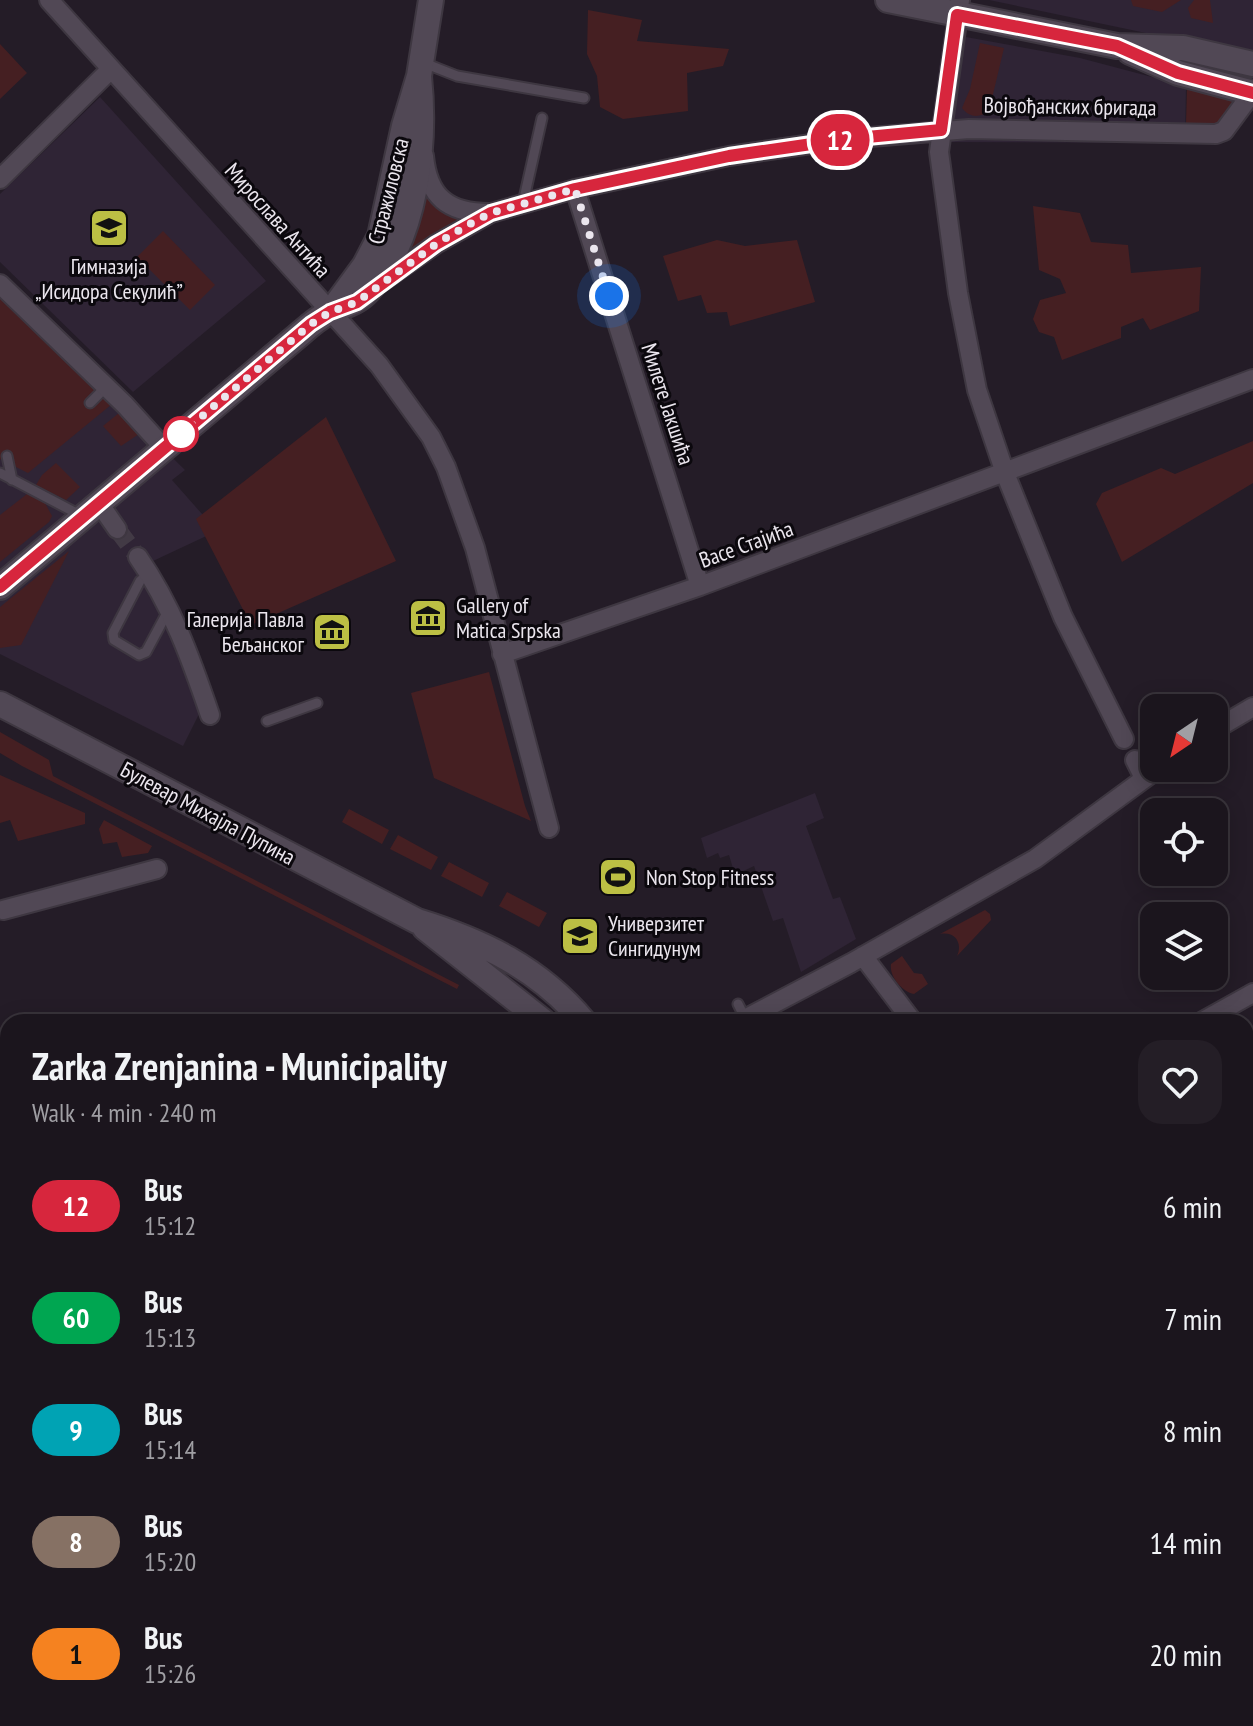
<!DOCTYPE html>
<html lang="en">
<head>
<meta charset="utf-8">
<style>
	body { margin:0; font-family:"PT Sans Narrow",sans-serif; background:#241e26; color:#f1f3f6; height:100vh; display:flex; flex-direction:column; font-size:30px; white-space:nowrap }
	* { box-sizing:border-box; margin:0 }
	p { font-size:26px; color:#a09fa4 }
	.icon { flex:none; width:44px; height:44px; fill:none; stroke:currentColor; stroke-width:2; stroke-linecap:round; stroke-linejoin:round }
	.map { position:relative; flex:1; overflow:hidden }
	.drawer { position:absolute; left:0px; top:1014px; width:1254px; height:712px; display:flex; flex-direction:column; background:#1b151d; border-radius:24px 24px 0 0; box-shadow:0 4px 20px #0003,0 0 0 2px #39343b }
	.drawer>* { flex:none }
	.badge { padding:0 16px; border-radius:26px; font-size:28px; line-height:52px }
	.needle { width:52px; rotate:215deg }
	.buttons { position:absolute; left:1140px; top:694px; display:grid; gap:16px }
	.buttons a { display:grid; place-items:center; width:88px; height:88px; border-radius:16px; background:#1b151d; box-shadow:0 4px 20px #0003,0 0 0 2px #39343b; font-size:40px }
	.you { position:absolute; width:40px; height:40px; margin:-20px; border:6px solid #fff; border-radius:50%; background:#1a73e8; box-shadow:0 0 0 12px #1a73e833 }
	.map>.badge { position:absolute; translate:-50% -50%; box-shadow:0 0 0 4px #fff }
	.round { display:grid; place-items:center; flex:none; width:84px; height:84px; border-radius:24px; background:#241e26 }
	.headline { display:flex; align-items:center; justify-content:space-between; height:136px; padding:0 32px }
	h1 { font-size:38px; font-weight:700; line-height:60px }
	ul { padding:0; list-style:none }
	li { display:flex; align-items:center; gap:24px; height:112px; padding:0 32px }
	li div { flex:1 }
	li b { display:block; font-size:30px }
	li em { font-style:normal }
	li .badge { min-width:88px; font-weight:700; text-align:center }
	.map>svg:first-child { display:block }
</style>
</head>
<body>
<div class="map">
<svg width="1253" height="1726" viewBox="0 0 1253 1726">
	<rect width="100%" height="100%" fill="#241c27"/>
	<path fill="#2f2435" d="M989,0H1253V56L1227,50Z
		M944,33L1080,58L1186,86L1185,143L929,142Z
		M100,97L266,281L133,392L0,262V194Z
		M0,288L185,470L172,480L217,531L153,561L198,651L211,690L183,746L0,654Z
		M815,793L824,818L806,826L833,899L840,897L856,939L801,972L783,918L773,921L754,866L735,875L729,855L720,858L718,853L707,858L701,838Z"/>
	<path fill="#451f22" d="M1131,0H1181L1162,12L1133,6Z
		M1194,0H1210L1213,23L1191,18L1188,8Z
		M588,10L642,20L637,41L729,49L723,66L687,73L688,111L623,119L600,107L597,76L587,54Z
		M980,43L1004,48L989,111C979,118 970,118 962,108L970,89Z
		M0,44L27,73L0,99Z
		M1187,85L1237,99L1221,125L1186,124Z
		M425,191L447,213L458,219L407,251Z
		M1033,206L1080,213L1091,242L1128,245L1131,273L1201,267L1199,311L1150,330L1143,318L1121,327V338L1062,360L1054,337L1039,332L1033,319L1040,300L1066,293L1060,279L1039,270Z
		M163,231L215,285L190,310L137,257Z
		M717,240L745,246L797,240L815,302L730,326L727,312L707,313L701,295L678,301L663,256Z
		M0,298L112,404L28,473L0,459Z
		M119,413L139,434L121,446L103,426Z
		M326,417L396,561L251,625L196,519Z
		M1253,441V483L1122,562L1096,504L1102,493L1161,468L1175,474Z
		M56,463L80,487L66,500L36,485L42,475Z
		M27,494L45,503L52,516L49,522L0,562V515Z
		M69,551L21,645L0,648V607Z
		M489,672L525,806L531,821L434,778L411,693Z
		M0,732L49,760L53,776L459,985L457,989L22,766L0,753Z
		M0,775L85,813V824L18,841L10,820L0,823Z
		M349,809L389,830L382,844L342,822Z
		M104,820L152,846L148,853L122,857L117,842L103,844L99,829Z
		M398,835L438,857L431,870L390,849Z
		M449,862L489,883L482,897L441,876Z
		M507,892L547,913L539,927L499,906Z
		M985,910L990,914L991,920L957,956C963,943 955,931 940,934Z
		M902,956L914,973L922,974L928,984L914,994C902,992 889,976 891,964Z"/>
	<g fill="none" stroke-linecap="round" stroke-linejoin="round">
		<path stroke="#423a45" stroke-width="18" stroke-dasharray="18 9" stroke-linecap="butt" d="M117,529L138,557"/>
		<defs>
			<path id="lane" d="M424,63L457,76L584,98
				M523,203L542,118
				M90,403L106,387
				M7,456L12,480
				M0,473L82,516
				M149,573L140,581L113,633L114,640L139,655L146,652L168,611
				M267,721L317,703
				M738,1004L745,1018"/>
			<path id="street" d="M49,0L379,365L431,437L446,467L475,548L549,828
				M960,0L939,152L958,293L977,390L1005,473L1063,617L1124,739
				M424,156C428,197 448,213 489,213
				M0,179L110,70
				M575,189L700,586
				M380,283L436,244L491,213L575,189L729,156L846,139L969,129L1216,134L1224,131L1252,93
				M0,284L125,405L164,448
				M99,503L117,529
				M138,557C172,606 191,659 210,715
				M502,654L700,586L1253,379
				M1214,730L1253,707
				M1135,760L1144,778
				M3,910L157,869
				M863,956L913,1022
				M739,1022L851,963L1035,859L1159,768
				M1201,1022L1253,993
				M0,1216L8,1214
				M0,1230L8,1240
				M0,1260L8,1259
				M0,1329L8,1327
				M100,1718L103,1726
				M941,1718L948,1726
				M20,1726L35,1718
				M657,1726L667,1718"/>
			<path id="secondary" d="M888,0L1117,46L1183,48L1253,64
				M1130,52L1178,73L1253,93
				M332,310L365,265L380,236L404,126L419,76L431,0
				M0,587L301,333C310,325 320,317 331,311C345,305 357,303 368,291C417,240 426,143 419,76
				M0,704L417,921C482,941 539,968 584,1022
				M425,928L544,1022
				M1246,1403H1253
				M568,1726L570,1718
				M602,1726L605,1718"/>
		</defs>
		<use href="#lane" stroke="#3e3741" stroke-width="13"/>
		<use href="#street" stroke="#3e3741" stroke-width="22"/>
		<use href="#secondary" stroke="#3e3741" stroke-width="28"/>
		<use href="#lane" stroke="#514855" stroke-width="9"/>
		<use href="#street" stroke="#514855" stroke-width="18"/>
		<use href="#secondary" stroke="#514855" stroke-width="24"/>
	</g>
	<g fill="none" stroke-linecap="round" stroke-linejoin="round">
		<defs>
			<path id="line" d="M0,587L311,324L330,312L357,302L436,244L491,213L575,189L729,156L846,139L941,130L957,15L1117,46L1178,73L1253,93"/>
		</defs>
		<use href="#line" stroke="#fff" stroke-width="18"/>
		<use href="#line" stroke="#d7263d" stroke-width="12"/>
		<path stroke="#ebe6ee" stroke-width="8" stroke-dasharray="0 14.4" d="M181,434L311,324L330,312L357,302L436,244L468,225L491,213L575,189L609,296"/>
	</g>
	<defs>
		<symbol id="school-square" viewBox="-11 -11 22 22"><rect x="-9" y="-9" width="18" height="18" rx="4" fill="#bcbf44" stroke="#0b080d"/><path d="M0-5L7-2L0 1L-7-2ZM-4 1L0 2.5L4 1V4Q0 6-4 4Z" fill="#111"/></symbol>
		<symbol id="museum-square" viewBox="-11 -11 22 22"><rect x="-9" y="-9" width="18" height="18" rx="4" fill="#bcbf44" stroke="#0b080d"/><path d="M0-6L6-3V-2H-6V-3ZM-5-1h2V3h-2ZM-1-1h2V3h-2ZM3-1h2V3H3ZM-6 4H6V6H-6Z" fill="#111"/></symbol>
		<symbol id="stadium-square" viewBox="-11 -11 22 22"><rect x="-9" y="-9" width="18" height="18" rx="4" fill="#bcbf44" stroke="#0b080d"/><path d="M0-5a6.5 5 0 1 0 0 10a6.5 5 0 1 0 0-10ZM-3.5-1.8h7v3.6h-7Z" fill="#111"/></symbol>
		<symbol id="university-square" viewBox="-11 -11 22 22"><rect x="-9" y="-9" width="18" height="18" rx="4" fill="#bcbf44" stroke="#0b080d"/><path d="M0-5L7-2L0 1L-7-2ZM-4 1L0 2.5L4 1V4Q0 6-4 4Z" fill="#111"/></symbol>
	</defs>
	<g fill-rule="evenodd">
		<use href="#school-square" x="87" y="206" width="44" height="44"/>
		<use href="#museum-square" x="406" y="596" width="44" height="44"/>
		<use href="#museum-square" x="310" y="610" width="44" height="44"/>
		<use href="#stadium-square" x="596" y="855" width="44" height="44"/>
		<use href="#university-square" x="558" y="914" width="44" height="44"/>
	</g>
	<circle fill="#fff" stroke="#d7263d" stroke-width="4" cx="181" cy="434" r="16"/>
	<g text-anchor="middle" stroke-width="6" stroke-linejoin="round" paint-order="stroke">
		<g font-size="22" fill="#ebe6ee" stroke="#0b080d">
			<text transform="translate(1070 106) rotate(1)" y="8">Војвођанских бригада</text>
			<text transform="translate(388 191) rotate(-76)" y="8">Стражиловска</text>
			<text transform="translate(278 220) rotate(48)" y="8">Мирослава Антића</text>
			<text transform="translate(668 404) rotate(72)" y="8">Милете Јакшића</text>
			<text transform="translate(746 544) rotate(-20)" y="8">Васе Стајића</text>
			<text transform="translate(208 813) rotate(28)" y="8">Булевар Михајла Пупина</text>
		</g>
		<g font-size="22" fill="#ebe6ee" stroke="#0b080d" text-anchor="start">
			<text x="109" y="274" text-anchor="middle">Гимназија<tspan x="109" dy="25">„Исидора Секулић”</tspan></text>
			<text x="456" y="613">Gallery of<tspan x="456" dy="25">Matica Srpska</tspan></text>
			<text x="304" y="627" text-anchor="end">Галерија Павла<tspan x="304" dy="25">Бељанског</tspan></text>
			<text x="646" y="885">Non Stop Fitness</text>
			<text x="608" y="931">Универзитет<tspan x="608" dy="25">Сингидунум</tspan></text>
		</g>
	</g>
</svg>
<div class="buttons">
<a><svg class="needle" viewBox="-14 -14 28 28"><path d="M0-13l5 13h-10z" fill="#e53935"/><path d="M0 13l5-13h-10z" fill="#a09fa4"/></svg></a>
<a><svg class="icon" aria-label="locate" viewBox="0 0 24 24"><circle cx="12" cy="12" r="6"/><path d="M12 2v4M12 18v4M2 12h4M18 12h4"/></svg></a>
<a><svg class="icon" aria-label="layers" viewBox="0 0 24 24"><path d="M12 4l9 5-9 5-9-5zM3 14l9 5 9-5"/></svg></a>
</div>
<div class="you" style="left:609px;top:296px"></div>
<b class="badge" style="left:840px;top:140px;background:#d7263d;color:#fff">12</b>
<section class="drawer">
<div class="headline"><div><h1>Zarka Zrenjanina - Municipality</h1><p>Walk · 4 min · 240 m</p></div><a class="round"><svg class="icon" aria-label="heart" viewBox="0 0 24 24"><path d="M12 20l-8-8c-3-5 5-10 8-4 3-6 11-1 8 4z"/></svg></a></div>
<ul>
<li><span class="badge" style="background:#d7263d;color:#fff">12</span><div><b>Bus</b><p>15:12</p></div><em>6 min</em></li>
<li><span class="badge" style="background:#00a651;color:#fff">60</span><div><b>Bus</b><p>15:13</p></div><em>7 min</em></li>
<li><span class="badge" style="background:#00a3b4;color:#fff">9</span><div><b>Bus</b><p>15:14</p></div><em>8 min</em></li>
<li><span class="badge" style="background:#867164;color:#fff">8</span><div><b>Bus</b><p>15:20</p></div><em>14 min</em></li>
<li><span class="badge" style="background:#f58220;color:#111">1</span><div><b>Bus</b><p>15:26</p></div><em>20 min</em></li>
</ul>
</section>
</div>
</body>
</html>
